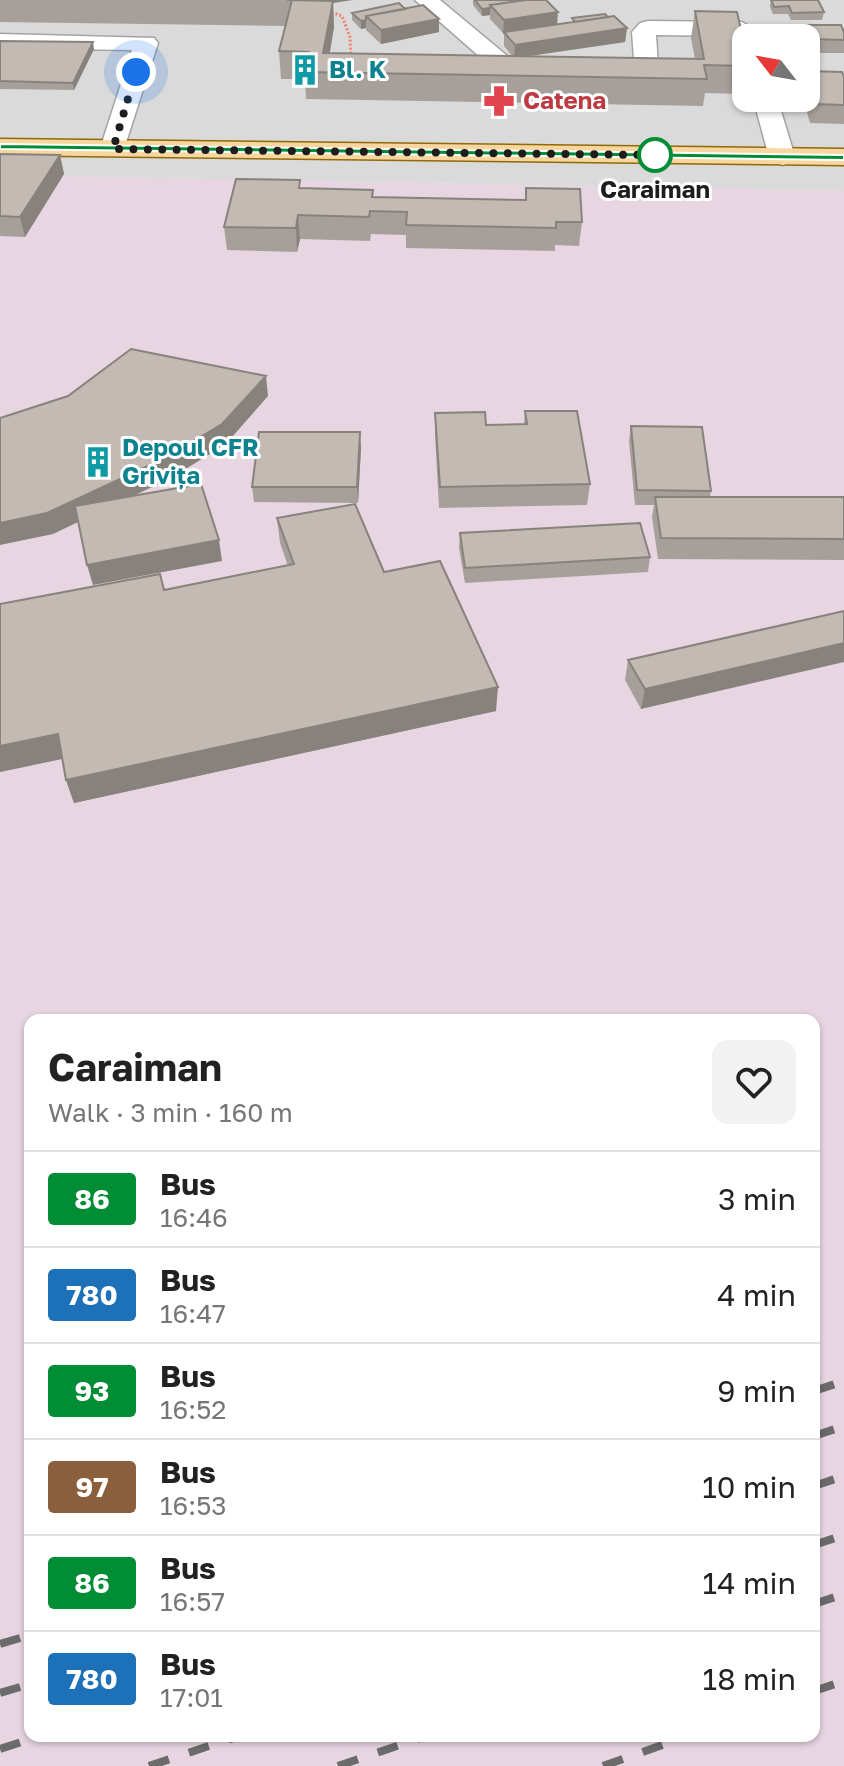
<!DOCTYPE html>
<html lang="en">
<head>
<meta charset="utf-8">
<style>
	body { margin:0; font-family:"Golos Text",sans-serif; background:#f2f2f2; color:#222; height:100vh; display:flex; flex-direction:column; font-size:30px; white-space:nowrap }
	* { box-sizing:border-box; margin:0 }
	p { font-size:26px; color:#767676 }
	.icon { flex:none; width:44px; height:44px; fill:none; stroke:currentColor; stroke-width:2; stroke-linecap:round; stroke-linejoin:round }
	.map { position:relative; flex:1; overflow:hidden }
	.details { position:absolute; left:24px; top:1014px; width:796px; height:728px; display:flex; flex-direction:column; background:#fff; border-radius:16px; box-shadow:0 2px 6px #0004 }
	.details>* { flex:none }
	.badge { padding:0 16px; border-radius:6px; font-size:28px; line-height:52px }
	.needle { width:52px; rotate:301deg }
	.fabs { position:absolute; left:732px; top:24px; display:grid; gap:16px }
	.fabs a { display:grid; place-items:center; width:88px; height:88px; border-radius:16px; background:#fff; box-shadow:0 2px 6px #0004; font-size:40px }
	.you { position:absolute; width:40px; height:40px; margin:-20px; border:6px solid #fff; border-radius:50%; background:#1a73e8; box-shadow:0 0 0 12px #1a73e833 }
	.map>.badge { position:absolute; translate:-50% -50%; box-shadow:0 0 0 4px #fff }
	.round { display:grid; place-items:center; flex:none; width:84px; height:84px; border-radius:16px; background:#f2f2f2 }
	.overview { display:flex; align-items:center; justify-content:space-between; height:136px; padding:0 24px }
	h1 { font-size:38px; font-weight:700; line-height:60px }
	ul { padding:0; list-style:none }
	li { display:flex; align-items:center; gap:24px; height:96px; padding:0 24px; border-top:2px solid #e0e0e0 }
	li div { flex:1 }
	li b { display:block; font-size:30px }
	li em { font-style:normal }
	li .badge { min-width:88px; font-weight:700; text-align:center }
	.map>svg:first-child { display:block }
</style>
</head>
<body>
<div class="map">
<svg width="844" height="1766" viewBox="0 0 844 1766">
	<rect width="100%" height="100%" fill="#eeebe3"/>
	<path fill="#dbdada" fill-rule="evenodd" d="M0,0H844V191L0,175ZM746,38H806V98H746Z"/>
	<path fill="#e7d5e2" fill-rule="evenodd" d="M0,175L844,191V1766H0ZM30,1020H814V1736H30Z"/>
	<g fill="none" stroke-linecap="round" stroke-linejoin="round">
		<defs>
			<path id="minor" d="M415,0H440L511,59H634L632,32L640,23L648,21L742,22L754,29L742,36L656,35L658,66L646,73H505L496,71Z
				M0,34L154,38L158,43L122,155H104L100,149L132,50L0,48Z
				M753,98H777L795,157L791,163L782,165L769,157Z"/>
			<path id="major" d="M0,139L844,149V165L0,155Z"/>
		</defs>
		<use href="#minor" stroke="#a4a4a4" stroke-width="3"/>
		<use href="#major" stroke="#906a07" stroke-width="3"/>
		<path stroke="#f3846f" stroke-width="3" stroke-dasharray="2 2" stroke-linecap="butt" d="M328,11L342,16L350,37L351,58"/>
		<use href="#minor" fill="#fff" fill-rule="evenodd"/>
		<use href="#major" fill="#f7d69f" fill-rule="evenodd"/>
		<path stroke="#6b6b6b" stroke-width="8" stroke-dasharray="21 21" stroke-linecap="butt" d="M814,1391L844,1381
			M814,1436L844,1426
			M814,1486L844,1476
			M814,1545L844,1535
			M814,1604L844,1594
			M0,1644L30,1635
			M814,1691L844,1681
			M0,1693L30,1684
			M0,1749L40,1736
			M149,1766L239,1736
			M338,1766L426,1736
			M603,1766L688,1736"/>
	</g>
	<path fill="#a7a09a" d="M0,0H299L333,3L334,27L330,53L512,56L504,46V34L490,19V15L482,16L473,5V0H546L557,24L572,22V18L608,17L627,28L625,42L530,56L695,59L691,38L695,11L746,52V85L744,94L705,93L703,106L306,99L305,79H281L279,51L285,26L0,22Z
		M771,0L824,12L822,20H791L788,14H773L770,7Z
		M405,9L439,32L381,44L366,30V28L361,29L352,20V13Z
		M789,25L844,32V53H806V38H773L774,31H787Z
		M0,41L94,49L74,90L0,89Z
		M806,71L844,77V124L810,123L803,98H806Z
		M0,154L60,155L64,174L25,237L0,236Z
		M301,188L582,222L579,246L555,245V251L406,248V235L371,234L370,241L300,239L297,252L227,250L224,227Z
		M525,411L590,484L587,505L439,508L435,434V413L486,425L524,424Z
		M631,426L711,491L710,497H844V560L658,559L652,517L654,505H635L629,441Z
		M361,448L358,503L254,502L252,487Z
		M277,518L384,572L496,711L74,803L66,780L62,759L0,772V604L164,590L288,566L280,543Z
		M460,533L650,557L648,572L465,583L459,548Z
		M844,611L641,709L625,680L628,660Z"/>
	<path fill="#88827d" d="M324,0H353L333,3L334,27L326,72L323,53Z
		M490,8V15L482,16V9Z
		M558,12L557,26L503,34L504,20Z
		M439,19V32L381,44V30Z
		M366,20V28L361,29V21Z
		M627,28L625,42L514,58L515,45Z
		M93,42L94,49L74,90L73,83Z
		M60,155L64,174L25,237L20,217Z
		M298,215L300,239L297,252L296,228Z
		M266,376L268,396L225,445L169,479L53,534L0,545V523Z
		M360,432L361,448L358,503L357,487Z
		M219,540L222,561L93,585L87,565Z
		M844,643V662L641,709L645,689Z
		M498,687L496,711L74,803L66,780Z
		M58,734L66,758L0,772V746Z"/>
	<path fill="#c2bab3" stroke="#88827d" stroke-width="2" d="M287,0L333,1L323,53L704,59L695,11L737,12L746,52V66L704,65L707,79L305,72L309,52L279,51L292,0Z
		M475,0H526L490,5V8L482,9Z
		M526,0H546L558,12L504,20L490,5Z
		M771,0H818L824,12L792,13L789,6L774,7Z
		M399,3L405,9L366,16V20L361,21L352,13Z
		M423,5L439,19L381,30L366,16Z
		M605,14L608,17L575,22L572,18Z
		M614,16L627,28L515,45L504,32Z
		M789,25H841L844,32V40L777,38L774,31H791Z
		M0,41L93,42L73,83L0,81Z
		M806,71L842,72L844,77V105L814,104Z
		M0,154L60,155L20,217L0,216Z
		M236,179L300,180L299,188L373,190L372,197L526,200V188L580,189L582,222H556V228L406,225L407,212L370,211L369,217L298,215L296,228L224,227Z
		M131,349L266,376L222,424L165,458L47,513L0,523V418L68,396Z
		M525,411H577L590,484L440,487L435,413L485,412L486,425L527,424Z
		M631,426L702,427L711,491L637,490Z
		M259,432H360L357,487H252Z
		M201,484L219,540L87,565L75,506Z
		M655,497H844V539L661,538Z
		M355,504L384,572L440,561L498,687L66,780L58,734L0,746V604L160,574L164,590L294,564L277,518Z
		M640,523L650,557L465,568L460,533Z
		M844,611V643L645,689L628,660Z"/>
	<path fill="#008d36" stroke="#fff" stroke-width="2" d="M0,144L844,155V160L0,149Z"/>
	<g fill="none" stroke-linecap="round" stroke-linejoin="round">
		<path stroke="#1d1d1d" stroke-width="8" stroke-dasharray="0 14.4" d="M136,72L113,149L655,155"/>
	</g>
	<defs>
		<symbol id="building-bare" viewBox="-9 -9 18 18"><path d="M-4-6H4V6H1V3H-1V6H-4ZM-2.5-4.3h1.7v1.8h-1.7ZM.8-4.3h1.7v1.8H.8ZM-2.5-1h1.7V.8h-1.7ZM.8-1h1.7V.8H.8Z" fill="#0f9aa8" stroke="#fff" stroke-width="2.5" paint-order="stroke"/></symbol>
		<symbol id="pharmacy-bare" viewBox="-9 -9 18 18"><path d="M-2-6h4v4h4v4h-4v4h-4v-4h-4v-4h4Z" fill="#e0444e" stroke="#fff" stroke-width="2.5" paint-order="stroke"/></symbol>
	</defs>
	<g fill-rule="evenodd">
		<use href="#building-bare" x="283" y="48" width="44" height="44"/>
		<use href="#pharmacy-bare" x="477" y="79" width="44" height="44"/>
		<use href="#building-bare" x="76" y="440" width="44" height="44"/>
	</g>
	<circle fill="#fff" stroke="#008d36" stroke-width="4" cx="655" cy="155" r="16"/>
	<g text-anchor="middle" stroke-width="6" stroke-linejoin="round" paint-order="stroke">
		<g font-size="24" font-weight="bold" fill="#0d838f" stroke="#fff" text-anchor="start">
			<text x="329" y="78">Bl. K</text>
			<text x="122" y="456">Depoul CFR<tspan x="122" dy="28">Grivița</tspan></text>
		</g>
		<g font-size="24" font-weight="bold" fill="#be3a42" stroke="#fff" text-anchor="start">
			<text x="523" y="109">Catena</text>
		</g>
		<g font-size="24" font-weight="bold" fill="#1d1d1d" stroke="#fff">
			<text x="655" y="198">Caraiman</text>
		</g>
	</g>
</svg>
<div class="fabs">
<a><svg class="needle" viewBox="-14 -14 28 28"><path d="M0-13l5 13h-10z" fill="#e53935"/><path d="M0 13l5-13h-10z" fill="#767676"/></svg></a>
</div>
<div class="you" style="left:136px;top:72px"></div>
<section class="details">
<div class="overview"><div><h1>Caraiman</h1><p>Walk · 3 min · 160 m</p></div><a class="round"><svg class="icon" aria-label="heart" viewBox="0 0 24 24"><path d="M12 20l-8-8c-3-5 5-10 8-4 3-6 11-1 8 4z"/></svg></a></div>
<ul>
<li><span class="badge" style="background:#008d36;color:#fff">86</span><div><b>Bus</b><p>16:46</p></div><em>3 min</em></li>
<li><span class="badge" style="background:#1d71b8;color:#fff">780</span><div><b>Bus</b><p>16:47</p></div><em>4 min</em></li>
<li><span class="badge" style="background:#008d36;color:#fff">93</span><div><b>Bus</b><p>16:52</p></div><em>9 min</em></li>
<li><span class="badge" style="background:#8b5e3c;color:#fff">97</span><div><b>Bus</b><p>16:53</p></div><em>10 min</em></li>
<li><span class="badge" style="background:#008d36;color:#fff">86</span><div><b>Bus</b><p>16:57</p></div><em>14 min</em></li>
<li><span class="badge" style="background:#1d71b8;color:#fff">780</span><div><b>Bus</b><p>17:01</p></div><em>18 min</em></li>
</ul>
</section>
</div>
</body>
</html>
